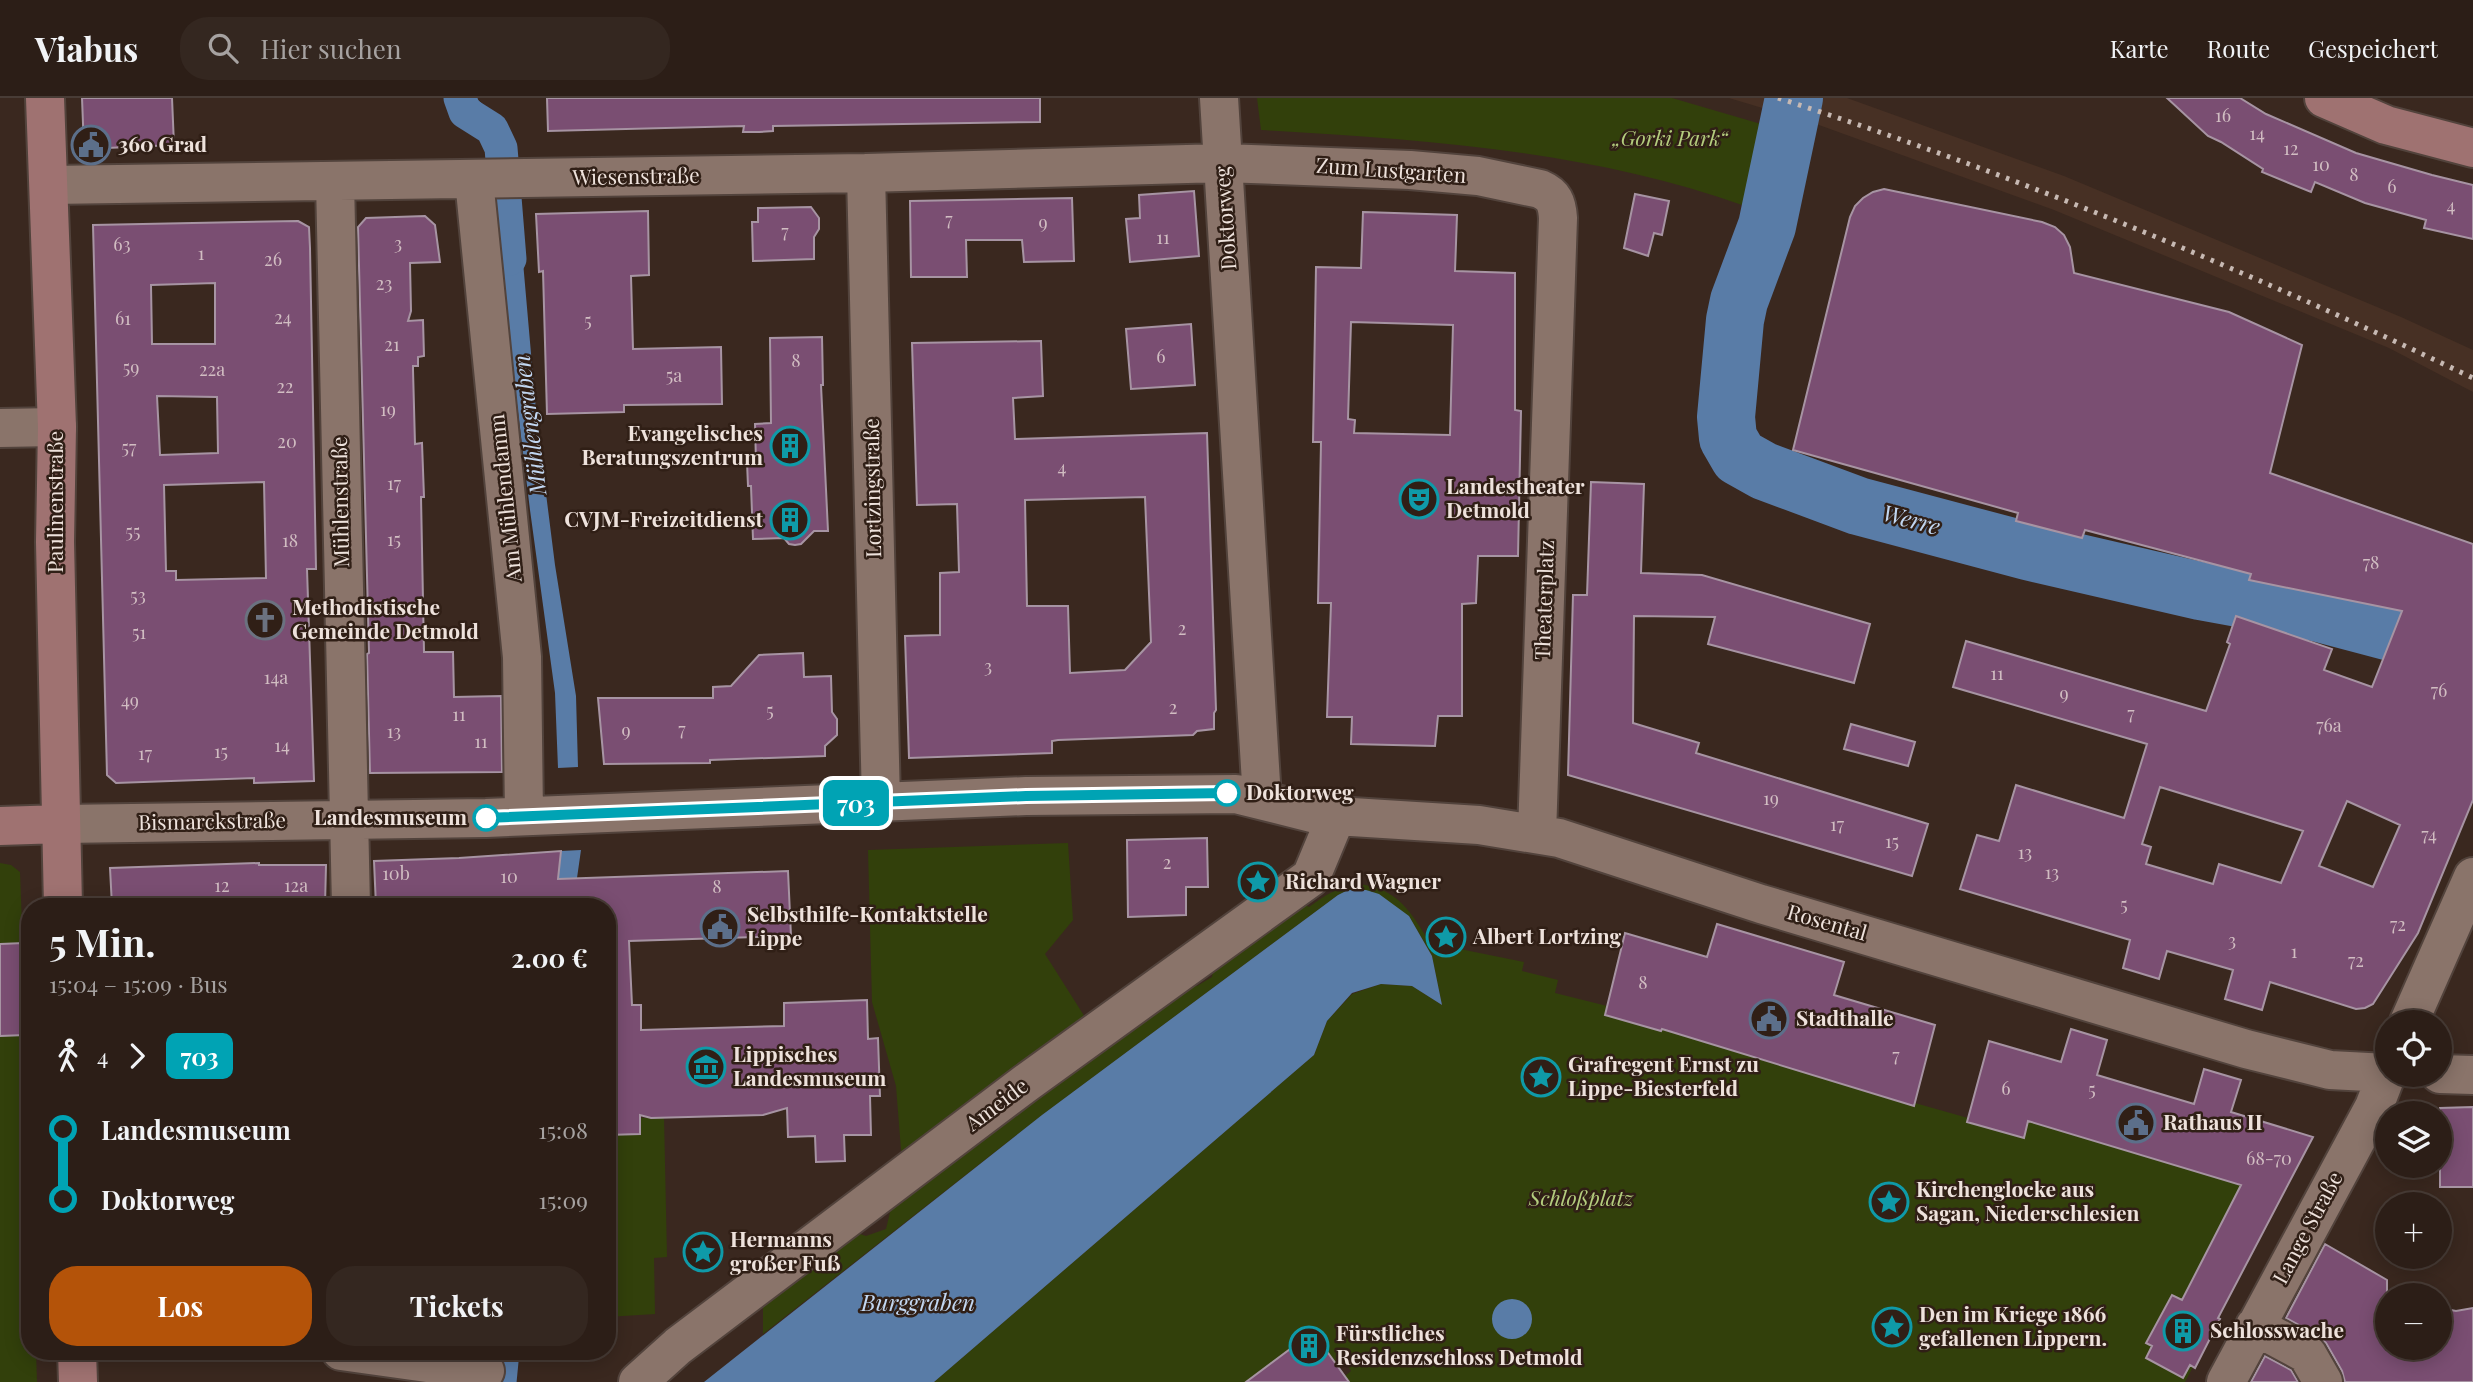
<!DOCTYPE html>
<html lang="de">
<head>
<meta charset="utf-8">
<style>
	body { margin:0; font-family:"Playfair Display",serif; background:#342720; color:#f1f3f6; height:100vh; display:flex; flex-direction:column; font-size:26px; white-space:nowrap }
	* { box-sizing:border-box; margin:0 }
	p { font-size:23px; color:#a6a2a1 }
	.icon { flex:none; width:38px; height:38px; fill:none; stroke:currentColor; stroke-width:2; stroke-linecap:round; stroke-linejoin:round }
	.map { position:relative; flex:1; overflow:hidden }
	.side { position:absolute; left:21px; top:800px; width:595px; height:462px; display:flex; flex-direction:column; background:#2c1e17; border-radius:28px; box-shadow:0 4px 18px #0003,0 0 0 2px #483c36 }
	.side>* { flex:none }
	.badge { padding:0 14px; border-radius:10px; font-size:24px; line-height:46px }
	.controls { position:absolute; left:2375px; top:912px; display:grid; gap:14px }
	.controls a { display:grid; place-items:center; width:77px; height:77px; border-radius:50%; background:#2c1e17; box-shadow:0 4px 18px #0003,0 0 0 2px #483c36; font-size:35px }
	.map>.badge { position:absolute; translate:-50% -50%; box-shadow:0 0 0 4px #fff }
	.legs { display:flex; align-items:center; gap:10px; height:77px; padding:0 28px; font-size:23px }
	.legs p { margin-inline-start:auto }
	.summary { display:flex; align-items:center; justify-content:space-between; height:119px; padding:0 28px }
	h1 { font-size:38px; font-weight:700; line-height:52px }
	.action { display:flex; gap:14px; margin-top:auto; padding:14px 28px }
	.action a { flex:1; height:80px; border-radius:28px; background:#b45309; color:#fff; font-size:28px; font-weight:700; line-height:80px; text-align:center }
	.action a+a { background:#342720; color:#f1f3f6 }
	ul { padding:0 28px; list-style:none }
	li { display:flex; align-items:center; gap:24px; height:70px; font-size:26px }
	li i { display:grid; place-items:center; width:10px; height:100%; margin:0 9px; background:currentColor }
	li i::after { content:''; width:18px; height:18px; margin:-9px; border:5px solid; border-radius:50%; background:#2c1e17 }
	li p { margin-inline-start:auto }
	li:first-child i { background:linear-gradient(#0000 50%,currentColor 0) }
	li:last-child i { background:linear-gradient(currentColor 50%,#0000 0) }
	header { display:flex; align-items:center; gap:42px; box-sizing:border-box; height:98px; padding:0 35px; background:#2c1e17; border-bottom:2px solid #483c36 }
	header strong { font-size:33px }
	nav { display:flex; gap:38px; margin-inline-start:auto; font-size:24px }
	.search { width:490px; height:63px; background:#342720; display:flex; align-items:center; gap:18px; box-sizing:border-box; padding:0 24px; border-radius:28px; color:#a6a2a1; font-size:26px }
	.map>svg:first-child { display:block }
</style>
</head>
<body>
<header>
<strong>Viabus</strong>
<div class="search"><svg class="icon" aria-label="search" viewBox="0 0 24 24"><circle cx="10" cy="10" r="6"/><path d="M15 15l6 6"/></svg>Hier suchen</div>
<nav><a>Karte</a><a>Route</a><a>Gespeichert</a></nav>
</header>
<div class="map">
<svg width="2473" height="1284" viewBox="0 0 2473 1284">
	<rect width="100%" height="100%" fill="#3a281f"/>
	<path fill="#473024" d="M1729,0H1847L2064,78L2401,219L2473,252V294L2389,250L2054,112L1819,27Z"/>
	<path fill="#32400b" d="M1257,0H1672L1761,26L1745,108C1588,52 1426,42 1261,32Z
		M1068,745L1073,822L1045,856L1095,935L903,1077L896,988L872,904L868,752Z
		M0,765L11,767L20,774L30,1044V1253H36L37,1284H0Z
		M1360,786C1398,791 1411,814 1430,845L1524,864L1522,873L1558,882L1555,895L1607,908L1605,917L1661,933L1662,931L1913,1008L1915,1005L1968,1020V1024L2023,1040L2028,1023L2241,1087L2182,1202L2171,1197L2147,1245L2152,1248L2146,1260L2183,1279L2190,1267L2193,1269L2185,1284H1350L1345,1278L1351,1273L1344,1263L1337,1267L1313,1234L1246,1284H934L1314,957L1327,923L1352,896L1381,886L1412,888L1442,907L1432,858L1409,818L1348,792L1338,797L1042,1017L763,1236V1208L854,1134L866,1138L886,1131L892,1106L1183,885L1197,888L1212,879L1214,863L1296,801L1309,809C1325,797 1339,788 1360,786Z
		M664,1019L667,1159L654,1160L655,1216L607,1219V1037L640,1036V1020Z"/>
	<path fill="#597ca7" d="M448,0H476L501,24L512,49L488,51L478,39L459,24Z
		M494,118H519L537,324L555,467L576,598L578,669L558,670L555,595L530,412Z
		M581,752L573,808H554L561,753Z
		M1348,792H1366L1379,796L1409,818L1432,858L1442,907L1412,888L1381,886L1352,895L1327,923L1314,957L934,1284H704L1042,1017L1338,797Z
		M1492 1221a20 20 0 1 1 40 0a20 20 0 1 1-40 0Z"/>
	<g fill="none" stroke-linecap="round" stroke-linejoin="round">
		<path stroke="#597ca7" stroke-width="33" d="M460,0L465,14L492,31L501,50L510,161
			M500,1284L503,1253"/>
		<path stroke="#597ca7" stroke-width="58" d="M1794,0L1767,128L1739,203L1735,222L1726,319L1728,340L1739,359L1764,373L1858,408L2027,453L2200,493L2315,514L2451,550"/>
	</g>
	<path fill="#7a4e72" stroke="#a794a3" stroke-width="2" fill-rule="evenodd" d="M82,0H172L174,47L84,51Z
		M547,0H1040V24L773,28V33L759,34H743L744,28L548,33Z
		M2167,0H2240L2266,16L2356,55L2432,77L2473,87V141L2424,130L2426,122L2365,105L2315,84L2311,94L2262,74L2263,71L2221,44L2208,38Z
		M1884,91L2042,124L2055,129L2064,137L2070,149L2074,175L2229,214L2302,247L2270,375L2473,446V702L2418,835L2373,906L2365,910L2356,911L2270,884L2262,912L2225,901L2233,872L2167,853L2159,881L2123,870L2130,842L1960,791L1977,737L1999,743L2016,687L2124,720L2147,646L1953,589L1966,543L2206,613L2230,546L2227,544L2236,518L2332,551L2324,572L2372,589L2402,513L2249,482L2251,476L2085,432L2082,440L2016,423L2018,415L1793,352L1850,119L1855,108L1863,100L1873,94ZM2160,689L2303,733L2281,785L2219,766L2213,786L2146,766L2151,749L2142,746ZM2347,703L2400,727L2373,789L2319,768Z
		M1194,93L1199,158L1130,164L1126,121L1140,120L1139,97Z
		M1635,96L1669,103L1662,137L1654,135L1648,158L1624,150Z
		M1072,100L1074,163L1024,164L1022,142H966L967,179H911L910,103Z
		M811,109L819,120V131L814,139V161L753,163L752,124H758V110Z
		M648,113L649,177L631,178L633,251L721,249L722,306L624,307V314L547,316L543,173L539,174L536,116Z
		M1363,114L1457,117L1455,173L1515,175V312L1521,313L1518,458H1478L1476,505L1462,506V618H1438L1435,648L1351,646L1352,619H1327L1331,505H1318L1321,344H1313L1316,169L1361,170ZM1351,224L1453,227L1450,337L1354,335L1355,322L1348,321Z
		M425,118L435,127L440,164L410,165L411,213L408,223L423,222L424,258L418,259V268H413V272L415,346L422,345L424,399H421L424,554H453L454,599L501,598L502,674L370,675L367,556L369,555L358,129L366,120Z
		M298,123L309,129L310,150L316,471H307L314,683L254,685V680L116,685L107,677L93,127ZM215,185V246H152L151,187ZM157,298L217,299L218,355L160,357ZM264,384L266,480L176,482V473H166L164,387Z
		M1191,226L1195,287L1131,291L1126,231Z
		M822,239L823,287H821L828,433H814L801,446L795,447L789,446L784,440L753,441L751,388H748L747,364H756L755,326L771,325L770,240Z
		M1041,243L1043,298L1013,300L1015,341L1207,335L1216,612L1214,615V631L1197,633L1193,637L1058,642L1052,643V655L909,660L905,538L940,537V475L959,474L957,406L917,407L912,245ZM1145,399L1151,544L1125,572L1070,575L1068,508H1027L1025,402Z
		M1591,384L1644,386L1641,475L1702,477L1870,526L1854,585L1708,546L1715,519L1634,518L1633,625L1699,645L1696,655L1928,726L1912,778L1568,677L1573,497H1587Z
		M803,555L804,579L831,578L832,614L837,621V637L825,648V658L710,662V665L604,666L598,600H713V589L731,588L759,557Z
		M1851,626L1915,644L1908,668L1844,651Z
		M1207,740L1208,789H1186V817L1128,819L1127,742Z
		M561,753L558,781L788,773L791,838L629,843L632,907H641V932L784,928V905L867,902L868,941L878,940L880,998H870L871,1037H844L845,1063L816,1064L815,1038L788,1039L787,1010L763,1017L651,1020L640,1017V1036L607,1037V808H376L374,763L459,760Z
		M259,765V767H326L325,808H112L110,770Z
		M1717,826L1844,864L1834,897L1935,927L1914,1008L1662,931L1661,933L1605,917L1625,835L1707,859Z
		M23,845L25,937L0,938V846Z
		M2071,931L2107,942L2097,977L2194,1006L2204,971L2241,982L2231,1014L2313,1039L2218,1220L2220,1221L2195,1270L2190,1267L2183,1280L2146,1260L2152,1248L2146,1245L2172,1197L2182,1202L2241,1087L2028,1023L2024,1040L1967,1024L1989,943L2061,964Z
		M2473,1009V1089H2440V1010Z
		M2325,1146L2387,1182V1250H2440V1210L2456,1213L2473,1210V1284H2345L2342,1273L2326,1245L2317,1237L2286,1220Z
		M1313,1234L1349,1284H1246Z
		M2265,1258L2291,1272L2298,1284H2251Z"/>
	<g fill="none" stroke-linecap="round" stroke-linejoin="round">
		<defs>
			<path id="street" d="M1219,0L1262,701
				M866,75L881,704
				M474,82L522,559L524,718
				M335,83L351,808
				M49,87L866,75L1223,65L1410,72L1478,78L1540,91C1554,97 1557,105 1558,120L1537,736
				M0,330L57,329
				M61,726L486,720L1026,698L1236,696L1320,717L1479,727L1559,740L1761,806L2246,951L2330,972L2387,975
				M2409,924L2473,779
				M2440,976L2473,977
				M2255,1228L2307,1256L2323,1284
				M341,1253L485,1273
				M638,1284L678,1248L1026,985L1311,779L1336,719
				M2226,1284L2374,1009L2387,975"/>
			<path id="secondary" d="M45,0L57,329L55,444L63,808
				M2324,0L2386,27L2473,50
				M0,728L61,726
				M77,1253L78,1284"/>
		</defs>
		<use href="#street" stroke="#52433c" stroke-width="42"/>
		<use href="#secondary" stroke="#52433c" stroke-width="42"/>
		<use href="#street" stroke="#8a746a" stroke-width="38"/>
		<use href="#secondary" stroke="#9f7271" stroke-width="38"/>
		<path stroke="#c7b9b3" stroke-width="5" stroke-dasharray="3.5 7" stroke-linecap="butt" d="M1778,0C2016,77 2247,172 2473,280"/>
	</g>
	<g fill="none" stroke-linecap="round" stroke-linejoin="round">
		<defs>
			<path id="line-1" d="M486,720L1026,698L1227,695"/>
		</defs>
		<use href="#line-1" stroke="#fff" stroke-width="16"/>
		<use href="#line-1" stroke="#00a3b4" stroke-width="10"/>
	</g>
	<defs>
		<symbol id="civic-ring" viewBox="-11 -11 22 22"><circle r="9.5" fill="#301f16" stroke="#5c6f8a" stroke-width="1.5"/><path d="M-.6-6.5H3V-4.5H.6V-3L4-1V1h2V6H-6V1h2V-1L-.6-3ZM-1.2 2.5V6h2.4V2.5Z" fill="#5c6f8a"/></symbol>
		<symbol id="building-ring" viewBox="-11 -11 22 22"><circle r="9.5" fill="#301f16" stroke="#0f9aa8" stroke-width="1.5"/><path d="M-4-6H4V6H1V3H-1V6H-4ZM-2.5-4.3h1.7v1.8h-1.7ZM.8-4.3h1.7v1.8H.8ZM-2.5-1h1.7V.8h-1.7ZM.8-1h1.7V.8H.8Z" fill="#0f9aa8"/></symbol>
		<symbol id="theatre-ring" viewBox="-11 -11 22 22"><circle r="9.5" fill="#301f16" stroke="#0f9aa8" stroke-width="1.5"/><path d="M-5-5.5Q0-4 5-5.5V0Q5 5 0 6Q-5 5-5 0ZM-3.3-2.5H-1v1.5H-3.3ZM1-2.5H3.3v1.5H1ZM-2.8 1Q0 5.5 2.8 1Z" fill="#0f9aa8"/></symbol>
		<symbol id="church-ring" viewBox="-11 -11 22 22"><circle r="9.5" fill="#301f16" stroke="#6b7280" stroke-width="1.5"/><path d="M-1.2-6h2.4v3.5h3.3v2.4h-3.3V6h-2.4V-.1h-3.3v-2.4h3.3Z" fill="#6b7280"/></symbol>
		<symbol id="sight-ring" viewBox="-11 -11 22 22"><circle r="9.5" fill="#301f16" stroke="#0f9aa8" stroke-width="1.5"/><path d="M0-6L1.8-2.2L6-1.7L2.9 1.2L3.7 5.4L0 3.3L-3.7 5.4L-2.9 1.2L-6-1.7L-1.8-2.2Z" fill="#0f9aa8"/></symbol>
		<symbol id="museum-ring" viewBox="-11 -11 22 22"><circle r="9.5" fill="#301f16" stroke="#0f9aa8" stroke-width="1.5"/><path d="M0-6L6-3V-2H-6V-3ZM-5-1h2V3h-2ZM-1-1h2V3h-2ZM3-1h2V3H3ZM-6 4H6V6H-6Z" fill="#0f9aa8"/></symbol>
	</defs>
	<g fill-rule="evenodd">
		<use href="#civic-ring" x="69" y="25" width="44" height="44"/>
		<use href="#building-ring" x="768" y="326" width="44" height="44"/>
		<use href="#theatre-ring" x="1397" y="379" width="44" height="44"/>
		<use href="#building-ring" x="768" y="400" width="44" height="44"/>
		<use href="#church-ring" x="243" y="500" width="44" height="44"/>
		<use href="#sight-ring" x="1236" y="762" width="44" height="44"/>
		<use href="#civic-ring" x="698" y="807" width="44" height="44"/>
		<use href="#sight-ring" x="1424" y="817" width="44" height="44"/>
		<use href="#civic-ring" x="1747" y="899" width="44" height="44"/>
		<use href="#museum-ring" x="684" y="947" width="44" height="44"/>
		<use href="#sight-ring" x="1519" y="957" width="44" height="44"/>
		<use href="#civic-ring" x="2114" y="1003" width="44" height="44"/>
		<use href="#sight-ring" x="1867" y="1082" width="44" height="44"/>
		<use href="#sight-ring" x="681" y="1132" width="44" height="44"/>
		<use href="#sight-ring" x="1870" y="1207" width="44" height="44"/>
		<use href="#building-ring" x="2161" y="1211" width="44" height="44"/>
		<use href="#building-ring" x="1287" y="1226" width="44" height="44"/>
	</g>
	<g fill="#fff" stroke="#00a3b4" stroke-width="3.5">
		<circle cx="1227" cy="695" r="12"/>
		<circle cx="486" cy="720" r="12"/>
	</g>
	<g text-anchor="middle" stroke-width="5" stroke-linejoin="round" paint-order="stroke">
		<g font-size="18" fill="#d1bdc2">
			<text x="2223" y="24">16</text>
			<text x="2257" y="42">14</text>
			<text x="2291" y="57">12</text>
			<text x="2321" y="73">10</text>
			<text x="2354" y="83">8</text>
			<text x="2392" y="95">6</text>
			<text x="2451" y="114">4</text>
			<text x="949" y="128">7</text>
			<text x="1043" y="131">9</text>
			<text x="785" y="140">7</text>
			<text x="1163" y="146">11</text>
			<text x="398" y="152">3</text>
			<text x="122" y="153">63</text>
			<text x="201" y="162">1</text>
			<text x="273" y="168">26</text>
			<text x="384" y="192">23</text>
			<text x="283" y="226">24</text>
			<text x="123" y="227">61</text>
			<text x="588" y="229">5</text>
			<text x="392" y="253">21</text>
			<text x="1161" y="265">6</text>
			<text x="796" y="269">8</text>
			<text x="131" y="276">59</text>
			<text x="212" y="278">22a</text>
			<text x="674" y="284">5a</text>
			<text x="285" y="295">22</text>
			<text x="388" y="318">19</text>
			<text x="287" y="350">20</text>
			<text x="129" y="356">57</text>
			<text x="1062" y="376">4</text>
			<text x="394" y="392">17</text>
			<text x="133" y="440">55</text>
			<text x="394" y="448">15</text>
			<text x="290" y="449">18</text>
			<text x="2371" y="471">78</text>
			<text x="138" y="504">53</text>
			<text x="1182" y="537">2</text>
			<text x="139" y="541">51</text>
			<text x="988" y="575">3</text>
			<text x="1997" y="582">11</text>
			<text x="276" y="586">14a</text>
			<text x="2439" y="599">76</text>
			<text x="2064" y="602">9</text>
			<text x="130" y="609">49</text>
			<text x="1173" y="616">2</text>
			<text x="770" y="619">5</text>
			<text x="2131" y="622">7</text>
			<text x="459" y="623">11</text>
			<text x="2329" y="634">76a</text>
			<text x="682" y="638">7</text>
			<text x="626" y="639">9</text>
			<text x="394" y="640">13</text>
			<text x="481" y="650">11</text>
			<text x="282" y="654">14</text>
			<text x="221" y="660">15</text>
			<text x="145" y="662">17</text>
			<text x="1771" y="707">19</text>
			<text x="1837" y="733">17</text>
			<text x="2429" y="743">74</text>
			<text x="1892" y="750">15</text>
			<text x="2025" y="761">13</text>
			<text x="1167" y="771">2</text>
			<text x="2052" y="781">13</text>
			<text x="396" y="782">10b</text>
			<text x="509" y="785">10</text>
			<text x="222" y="794">12</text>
			<text x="296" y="794">12a</text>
			<text x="717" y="795">8</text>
			<text x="2124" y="813">5</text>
			<text x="2398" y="833">72</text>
			<text x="2232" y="849">3</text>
			<text x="2294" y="860">1</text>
			<text x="2356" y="869">72</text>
			<text x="1643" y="891">8</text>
			<text x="1896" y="964">7</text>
			<text x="2006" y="997">6</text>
			<text x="2092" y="998">5</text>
			<text x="2269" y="1067">68-70</text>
		</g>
		<g font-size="21" font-style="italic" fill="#b4cd7e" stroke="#301f16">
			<text x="1670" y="48">„Gorki Park“</text>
			<text x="1581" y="1108">Schloßplatz</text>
		</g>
		<g font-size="21" font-weight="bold" fill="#eee2dc" stroke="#301f16" text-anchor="start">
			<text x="118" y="54">360 Grad</text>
			<text x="763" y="343" text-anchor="end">Evangelisches<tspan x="763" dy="24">Beratungszentrum</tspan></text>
			<text x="1446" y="396">Landestheater<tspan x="1446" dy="24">Detmold</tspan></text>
			<text x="763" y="429" text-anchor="end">CVJM-Freizeitdienst</text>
			<text x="292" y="517">Methodistische<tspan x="292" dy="24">Gemeinde Detmold</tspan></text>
			<text x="1285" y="791">Richard Wagner</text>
			<text x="747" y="824">Selbsthilfe-Kontaktstelle<tspan x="747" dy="24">Lippe</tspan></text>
			<text x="1473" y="846">Albert Lortzing</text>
			<text x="1796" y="928">Stadthalle</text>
			<text x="733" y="964">Lippisches<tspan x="733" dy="24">Landesmuseum</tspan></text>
			<text x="1568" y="974">Grafregent Ernst zu<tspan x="1568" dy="24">Lippe-Biesterfeld</tspan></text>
			<text x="2163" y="1032">Rathaus II</text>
			<text x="1916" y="1099">Kirchenglocke aus<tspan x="1916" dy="24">Sagan, Niederschlesien</tspan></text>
			<text x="730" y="1149">Hermanns<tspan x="730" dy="24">großer Fuß</tspan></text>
			<text x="1919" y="1224">Den im Kriege 1866<tspan x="1919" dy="24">gefallenen Lippern.</tspan></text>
			<text x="2210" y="1240">Schlosswache</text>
			<text x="1336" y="1243">Fürstliches<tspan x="1336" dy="24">Residenzschloss Detmold</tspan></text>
		</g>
		<g font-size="21" fill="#eee2dc" stroke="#301f16">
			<text transform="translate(1391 73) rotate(4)" y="7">Zum Lustgarten</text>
			<text transform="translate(636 79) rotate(-1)" y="7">Wiesenstraße</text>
			<text transform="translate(1226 120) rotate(-94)" y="7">Doktorweg</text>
			<text transform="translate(873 390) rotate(-91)" y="7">Lortzingstraße</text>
			<text transform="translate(506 400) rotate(-96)" y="7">Am Mühlendamm</text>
			<text transform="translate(56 404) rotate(-90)" y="7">Paulinenstraße</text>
			<text transform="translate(341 404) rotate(-91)" y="7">Mühlenstraße</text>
			<text transform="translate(1545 502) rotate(-88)" y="7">Theaterplatz</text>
			<text transform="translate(212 724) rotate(-1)" y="7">Bismarckstraße</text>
			<text transform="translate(1827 825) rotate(16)" y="7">Rosental</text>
			<text transform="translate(997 1007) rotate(-37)" y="7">Ameide</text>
			<text transform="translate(2308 1130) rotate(-62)" y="7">Lange Straße</text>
		</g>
		<g font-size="21" font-weight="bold" fill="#eee2dc" stroke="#301f16" text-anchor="start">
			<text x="1246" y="702">Doktorweg</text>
			<text x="467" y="727" text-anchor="end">Landesmuseum</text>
		</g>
		<g font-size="23" font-style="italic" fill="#c2d7f2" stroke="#301f16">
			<text transform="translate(530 327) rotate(-97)" y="8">Mühlengraben</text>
			<text transform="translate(1911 422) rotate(15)" y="8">Werre</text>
			<text x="918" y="1213">Burggraben</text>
		</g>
	</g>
</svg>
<div class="controls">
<a><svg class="icon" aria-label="locate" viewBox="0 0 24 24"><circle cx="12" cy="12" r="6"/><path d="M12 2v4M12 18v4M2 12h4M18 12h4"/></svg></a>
<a><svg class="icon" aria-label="layers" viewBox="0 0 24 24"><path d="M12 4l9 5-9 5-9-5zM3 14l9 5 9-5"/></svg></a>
<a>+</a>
<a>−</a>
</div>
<b class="badge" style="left:856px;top:705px;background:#00a3b4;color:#fff">703</b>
<section class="side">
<div class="summary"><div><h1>5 Min.</h1><p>15:04 – 15:09 · Bus</p></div><b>2.00 €</b></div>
<div class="legs"><svg class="icon" aria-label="walk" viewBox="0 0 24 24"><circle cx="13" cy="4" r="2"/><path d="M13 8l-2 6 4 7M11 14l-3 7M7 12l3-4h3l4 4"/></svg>4<svg class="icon" aria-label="forward" viewBox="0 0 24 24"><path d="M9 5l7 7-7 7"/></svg><b class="badge" style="background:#00a3b4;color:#fff">703</b></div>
<ul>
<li><i style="color:#00a3b4"></i><b>Landesmuseum</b><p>15:08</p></li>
<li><i style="color:#00a3b4"></i><b>Doktorweg</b><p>15:09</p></li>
</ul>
<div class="action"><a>Los</a><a>Tickets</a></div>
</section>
</div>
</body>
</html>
